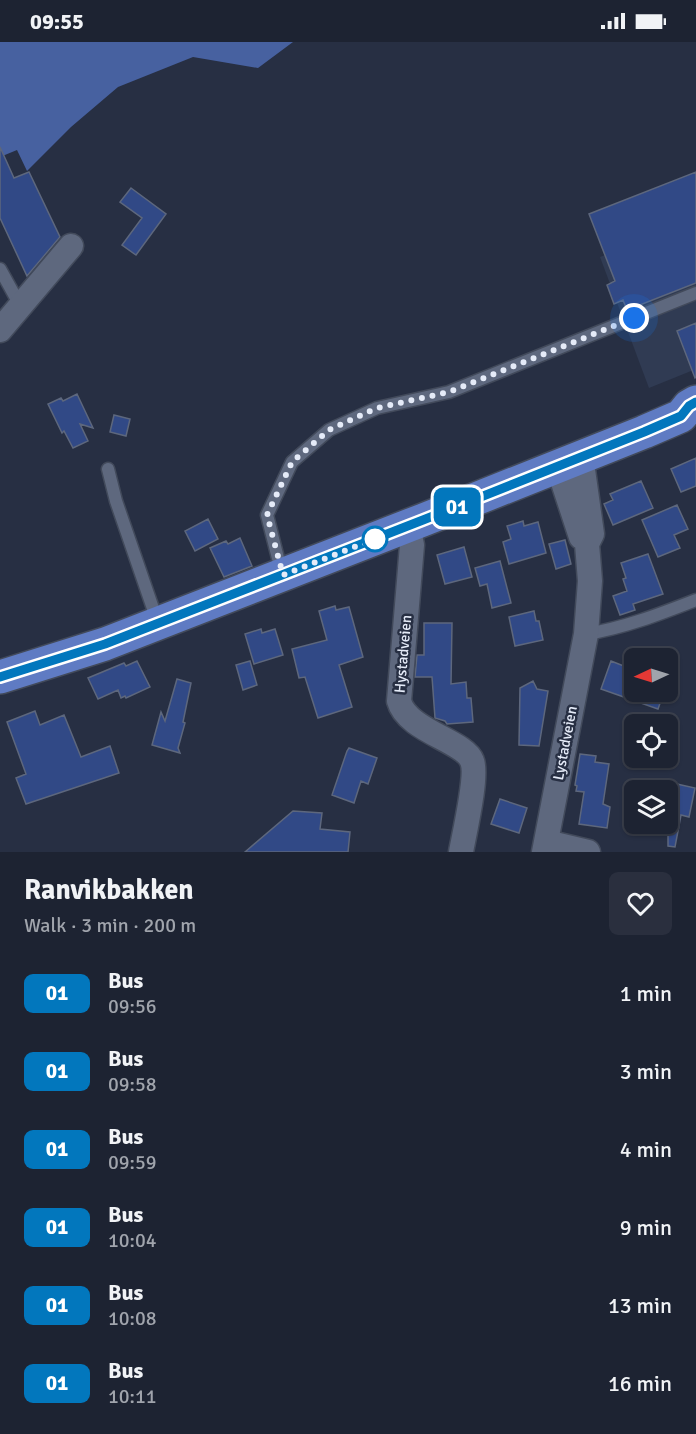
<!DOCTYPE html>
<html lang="en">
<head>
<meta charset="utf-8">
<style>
	body { margin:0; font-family:Signika,sans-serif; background:#2a2f3e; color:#f1f3f6; height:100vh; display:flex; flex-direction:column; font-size:22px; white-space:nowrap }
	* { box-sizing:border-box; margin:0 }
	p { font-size:20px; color:#a0a4ac }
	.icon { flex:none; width:33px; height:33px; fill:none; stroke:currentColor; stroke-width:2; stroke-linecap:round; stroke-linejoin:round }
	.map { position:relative; height:810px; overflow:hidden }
	.drawer { display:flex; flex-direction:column; background:#1d2332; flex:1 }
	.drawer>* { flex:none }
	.badge { padding:0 12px; border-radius:9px; font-size:21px; line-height:39px }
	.needle { width:39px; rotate:266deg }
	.fabs { position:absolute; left:624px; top:606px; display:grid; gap:12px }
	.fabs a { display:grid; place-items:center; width:54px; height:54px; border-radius:9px; background:#1d2332; box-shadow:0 2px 4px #0004,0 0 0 2px #3b404d; font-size:30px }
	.you { position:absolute; width:30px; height:30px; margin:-15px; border:4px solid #fff; border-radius:50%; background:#1a73e8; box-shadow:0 0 0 9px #1a73e833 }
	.map>.badge { position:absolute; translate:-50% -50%; box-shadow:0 0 0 3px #fff }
	.round { display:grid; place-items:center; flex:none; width:63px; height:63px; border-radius:9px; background:#2a2f3e }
	.headline { display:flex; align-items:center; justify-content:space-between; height:102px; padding:0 24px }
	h1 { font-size:28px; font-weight:700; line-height:45px }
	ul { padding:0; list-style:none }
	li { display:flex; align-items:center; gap:18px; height:78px; padding:0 24px }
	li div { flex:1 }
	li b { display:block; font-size:22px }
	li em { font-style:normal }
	li .badge { min-width:66px; font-weight:700; text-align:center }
	.status { display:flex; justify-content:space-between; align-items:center; height:42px; padding:0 30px; background:#1d2332; direction:ltr }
	.status svg { height:16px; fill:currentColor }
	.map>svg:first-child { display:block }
</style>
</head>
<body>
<div class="status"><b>09:55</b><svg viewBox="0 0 49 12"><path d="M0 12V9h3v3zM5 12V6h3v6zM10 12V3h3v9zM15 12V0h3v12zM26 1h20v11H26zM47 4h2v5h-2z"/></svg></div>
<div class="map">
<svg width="696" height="810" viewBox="0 0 696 810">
	<rect width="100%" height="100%" fill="#272f43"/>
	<path fill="#303b53" d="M696,178V327L649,346L600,215Z"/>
	<path fill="#4761a0" d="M0,0H293L258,26L193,15L118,45L71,85L27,129L17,108L0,115Z"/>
	<path fill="#314986" stroke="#5d677d" stroke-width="1.5" d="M0,105L14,136L29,130L60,195L27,234L0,176Z
		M696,130V241L627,268L623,258L614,262L607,243L615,239L589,172Z
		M131,146L166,172L136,213L122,203L142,176L120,160Z
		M696,281V335L695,336L677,289Z
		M77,352L93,386L80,382L88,399L73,406L64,389L62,391L48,362L61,356L63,359Z
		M114,373L130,377L126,394L110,390Z
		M696,416V444L681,450L671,427Z
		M641,439L653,466L613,483L604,462L613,458L610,452Z
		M677,463L688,487L674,493L680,506L658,515L642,478Z
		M208,477L218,497L195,509L185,489Z
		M523,479L524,484L538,480L546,511L509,522L503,500L511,497L507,484Z
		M240,496L252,524L224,535L210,506L226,499L228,502Z
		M565,498L571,522L556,527L549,502Z
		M464,505L472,535L445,542L437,513Z
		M648,512L663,552L633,562L635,568L620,573L613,554L627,549L623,537L626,536L621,521Z
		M500,519L511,561L492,566L487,542L480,544L475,526Z
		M335,564L336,568L349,565L363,615L339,623L352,665L318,676L305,635L299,636L292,607L327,598L319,569Z
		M534,569L536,579H539L543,598L515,604L509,575Z
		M424,581H452L451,642L466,640L467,656H471L473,680L447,682L445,679L435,676L432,635H415L417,613H424Z
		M261,587L262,591L275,587L283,613L254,622L245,592Z
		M137,619L150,645L126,656L125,654L121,656L118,648L98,657L88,636L124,621L126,624Z
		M250,619L257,643L243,648L236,623Z
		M611,619L634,628V650H664L658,667L601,647Z
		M177,637L191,641L183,680L185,681L178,706L180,711L152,703L161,670L165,679Z
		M533,639L537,647L548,649L539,704L519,703L520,646Z
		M35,669L40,683L64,673L81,715L110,704L119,731L26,762L16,736L26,732L7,680Z
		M349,706L377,716L368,742L361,739L354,761L332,753L347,709Z
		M580,712L596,714L595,720L609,722L603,762L610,765L607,786L579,782L584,750L576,749L577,744L575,743Z
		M668,740L695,746L689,775L681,773L675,805L668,804Z
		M500,757L527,766L519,791L491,782Z
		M293,769L322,771L320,787L350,790L348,810H245Z"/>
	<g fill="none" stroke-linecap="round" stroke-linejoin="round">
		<defs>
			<path id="service" d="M0,227L21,265
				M108,427L116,459L158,581
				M282,532L267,473L292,420L329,388L377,366L449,350L696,251
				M586,592C624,586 660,572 696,558"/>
			<path id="minor" d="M0,288L71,204
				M558,425L581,495
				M408,484L412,503L399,659C407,689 465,699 472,719C478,733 464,793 461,810
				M546,800L588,810
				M544,810L586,592L590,539L587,502L592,492L583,428L578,417"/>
			<path id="primary" d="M0,635L105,602L423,478L644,390L681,374L689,364L696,360"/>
		</defs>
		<use href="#service" stroke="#424a5b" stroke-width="15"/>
		<use href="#minor" stroke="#424a5b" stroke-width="27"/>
		<use href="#primary" stroke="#424a5b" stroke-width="36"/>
		<use href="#service" stroke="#5e687e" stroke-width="12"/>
		<use href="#minor" stroke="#5e687e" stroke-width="24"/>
		<use href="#primary" stroke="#5f7bc3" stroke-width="33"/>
	</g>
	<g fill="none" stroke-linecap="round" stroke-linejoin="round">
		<defs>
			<path id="line" d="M0,635L105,602L423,478L644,390L681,374L689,364L696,360"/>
		</defs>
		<use href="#line" stroke="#fff" stroke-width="14"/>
		<use href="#line" stroke="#0277bd" stroke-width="9"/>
		<path stroke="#e5ebf8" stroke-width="6" stroke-dasharray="0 10.8" d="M375,497L283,533L267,473L292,420L329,388L377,366L449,350L634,276"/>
	</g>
	<circle fill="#fff" stroke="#0277bd" stroke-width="3" cx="375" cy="497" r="12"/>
	<g text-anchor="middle" stroke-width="5" stroke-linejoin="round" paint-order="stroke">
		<g font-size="15" fill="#e5ebf8" stroke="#272f43">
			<text transform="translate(403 612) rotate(-85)" y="5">Hystadveien</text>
			<text transform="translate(565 701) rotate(-79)" y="5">Lystadveien</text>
		</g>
	</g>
</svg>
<div class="fabs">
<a><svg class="needle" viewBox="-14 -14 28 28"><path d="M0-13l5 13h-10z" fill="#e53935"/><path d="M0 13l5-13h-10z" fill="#a0a4ac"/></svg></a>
<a><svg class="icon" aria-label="locate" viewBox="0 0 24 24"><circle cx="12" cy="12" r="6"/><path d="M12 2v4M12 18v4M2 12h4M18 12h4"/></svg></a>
<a><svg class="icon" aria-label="layers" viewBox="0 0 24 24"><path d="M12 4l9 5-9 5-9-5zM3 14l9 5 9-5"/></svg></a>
</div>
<div class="you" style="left:634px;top:276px"></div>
<b class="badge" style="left:457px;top:465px;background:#0277bd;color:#fff">01</b>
</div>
<section class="drawer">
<div class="headline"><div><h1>Ranvikbakken</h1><p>Walk · 3 min · 200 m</p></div><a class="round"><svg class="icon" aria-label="heart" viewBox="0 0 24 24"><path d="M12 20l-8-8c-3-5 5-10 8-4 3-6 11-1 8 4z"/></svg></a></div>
<ul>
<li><span class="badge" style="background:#0277bd;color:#fff">01</span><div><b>Bus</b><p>09:56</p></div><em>1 min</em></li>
<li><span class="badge" style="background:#0277bd;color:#fff">01</span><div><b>Bus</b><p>09:58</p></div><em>3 min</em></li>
<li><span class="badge" style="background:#0277bd;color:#fff">01</span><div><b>Bus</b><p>09:59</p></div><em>4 min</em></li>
<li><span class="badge" style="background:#0277bd;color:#fff">01</span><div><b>Bus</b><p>10:04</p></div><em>9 min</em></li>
<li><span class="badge" style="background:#0277bd;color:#fff">01</span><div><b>Bus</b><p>10:08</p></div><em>13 min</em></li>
<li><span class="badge" style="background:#0277bd;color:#fff">01</span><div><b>Bus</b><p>10:11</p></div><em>16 min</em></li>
</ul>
</section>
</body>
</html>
